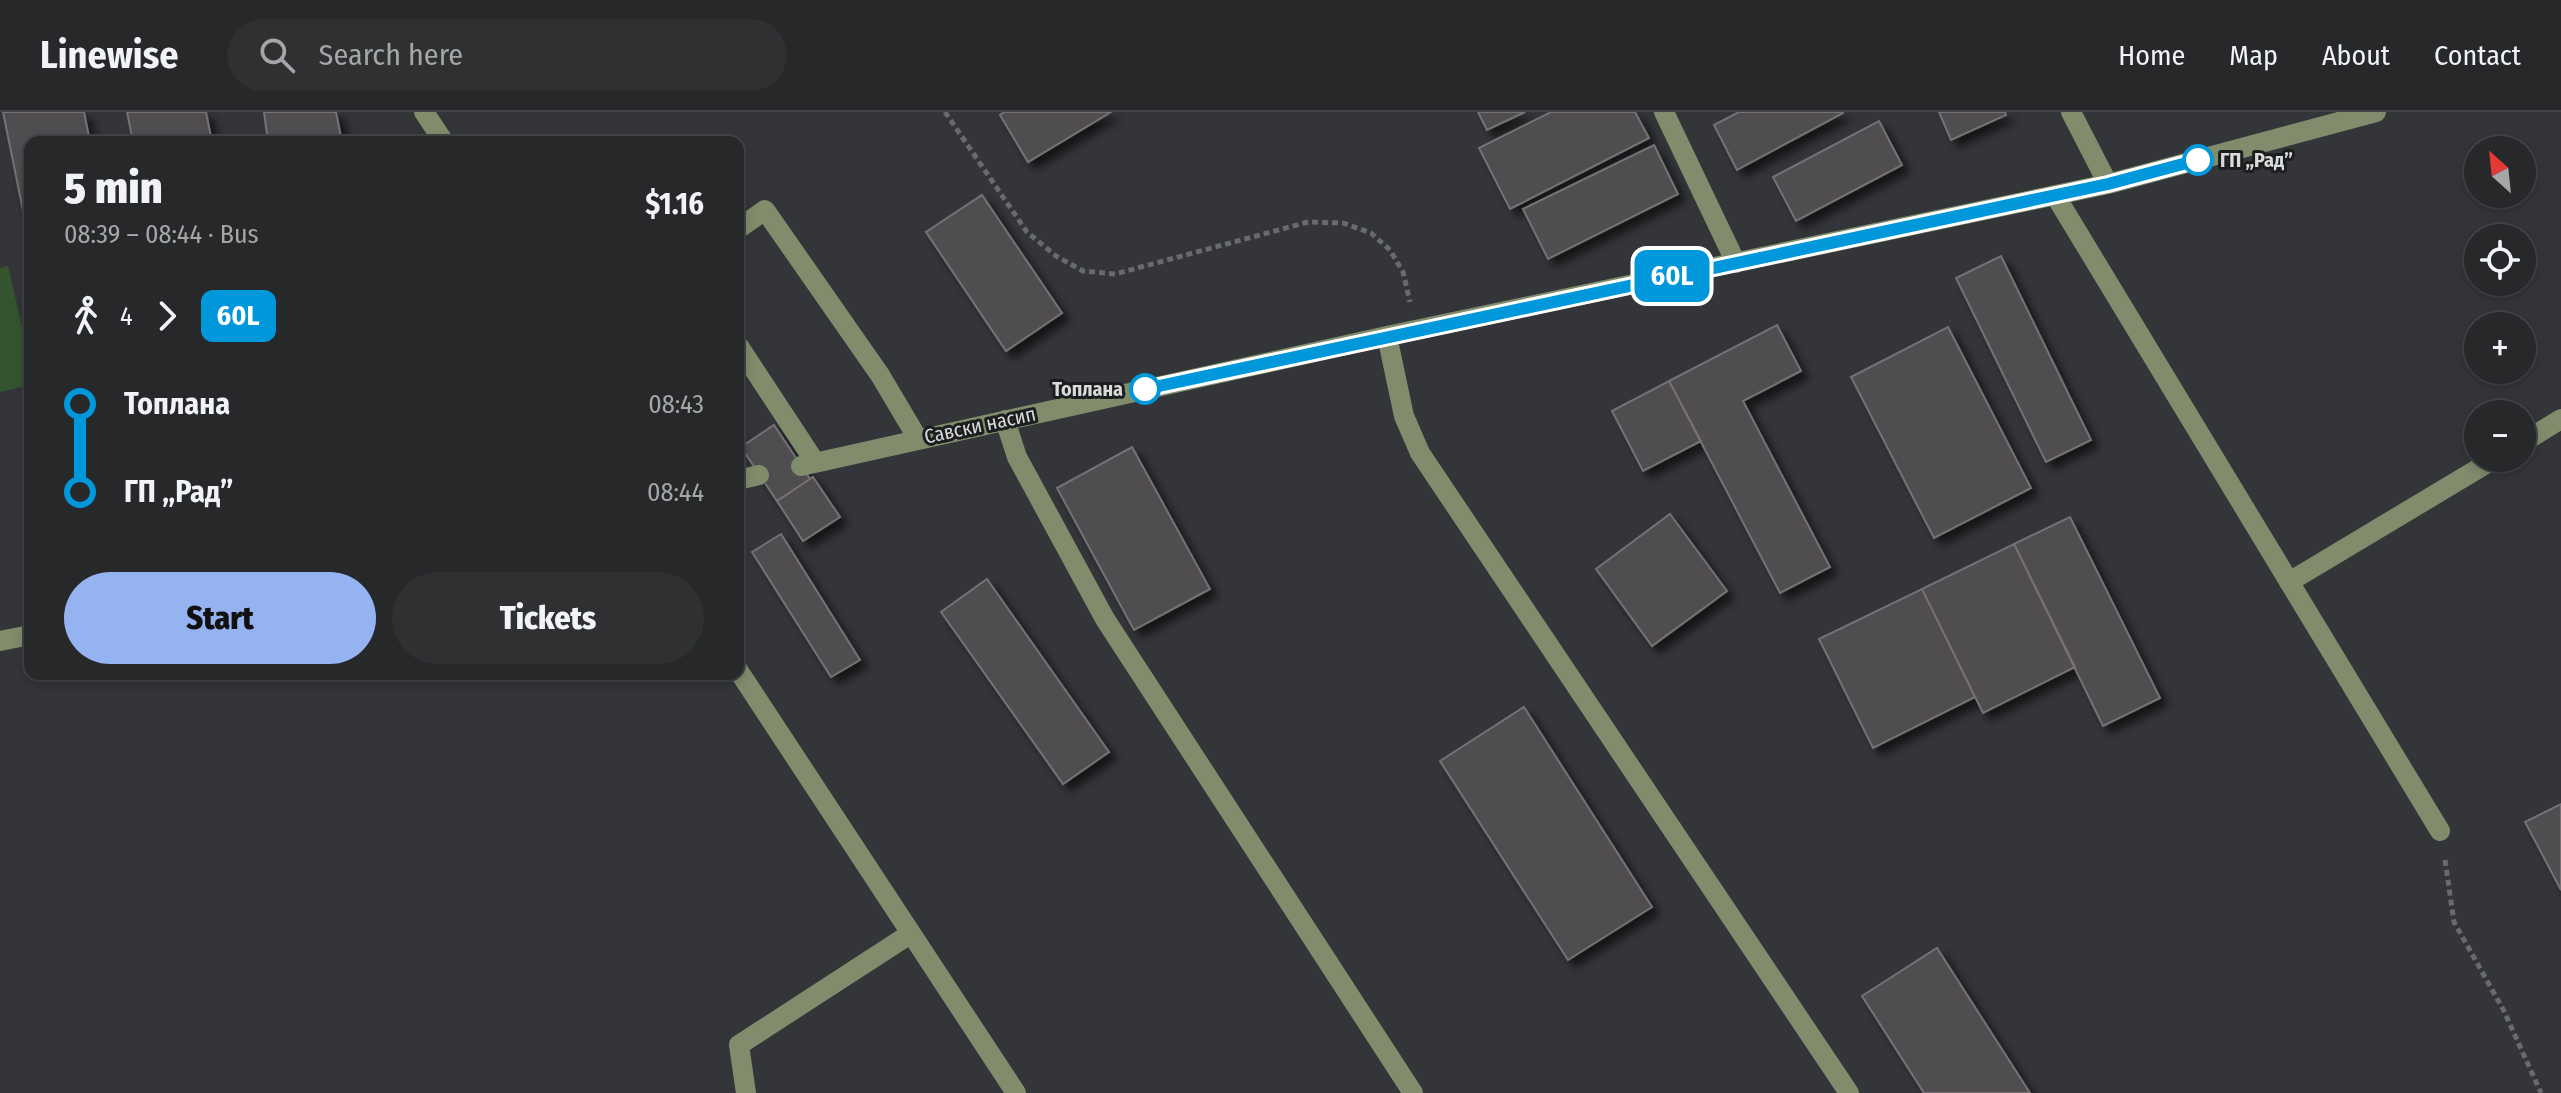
<!DOCTYPE html>
<html lang="en">
<head>
<meta charset="utf-8">
<style>
	body { margin:0; font-family:"Fira Sans Condensed",sans-serif; background:#2e3032; color:#f1f3f6; height:100vh; display:flex; flex-direction:column; font-size:30px; white-space:nowrap }
	* { box-sizing:border-box; margin:0 }
	p { font-size:26px; color:#a4a6a8 }
	.icon { flex:none; width:44px; height:44px; fill:none; stroke:currentColor; stroke-width:2; stroke-linecap:round; stroke-linejoin:round }
	.map { position:relative; flex:1; overflow:hidden }
	.panel { position:absolute; left:24px; top:24px; width:720px; height:544px; display:flex; flex-direction:column; background:#26282a; border-radius:16px; box-shadow:0 4px 12px #0003,0 0 0 2px #424447 }
	.panel>* { flex:none }
	.badge { padding:0 16px; border-radius:12px; font-size:28px; line-height:52px }
	.needle { width:52px; rotate:333deg }
	.tools { position:absolute; left:2464px; top:24px; display:grid; gap:16px }
	.tools a { display:grid; place-items:center; width:72px; height:72px; border-radius:50%; background:#26282a; box-shadow:0 4px 12px #0003,0 0 0 2px #424447; font-size:40px }
	.map>.badge { position:absolute; translate:-50% -50%; box-shadow:0 0 0 4px #fff }
	.legs { display:flex; align-items:center; gap:12px; height:88px; padding:0 40px; font-size:26px }
	.legs p { margin-inline-start:auto }
	.head { display:flex; align-items:center; justify-content:space-between; height:136px; padding:0 40px }
	h1 { font-size:44px; font-weight:800; line-height:60px }
	.primary-button { display:flex; gap:16px; margin-top:auto; padding:16px 40px }
	.primary-button a { flex:1; height:92px; border-radius:48px; background:#95b2f1; color:#111; font-size:32px; font-weight:800; line-height:92px; text-align:center }
	.primary-button a+a { background:#2e3032; color:#f1f3f6 }
	ul { padding:0 40px; list-style:none }
	li { display:flex; align-items:center; gap:28px; height:88px; font-size:30px }
	li i { display:grid; place-items:center; width:12px; height:100%; margin:0 10px; background:currentColor }
	li i::after { content:''; width:20px; height:20px; margin:-10px; border:6px solid; border-radius:50%; background:#26282a }
	li p { margin-inline-start:auto }
	li:first-child i { background:linear-gradient(#0000 50%,currentColor 0) }
	li:last-child i { background:linear-gradient(currentColor 50%,#0000 0) }
	header { display:flex; align-items:center; gap:48px; box-sizing:border-box; height:112px; padding:0 40px; background:#26282a; border-bottom:2px solid #424447 }
	header strong { font-size:38px }
	nav { display:flex; gap:44px; margin-inline-start:auto; font-size:28px }
	.search { width:560px; height:72px; background:#2e3032; display:flex; align-items:center; gap:20px; box-sizing:border-box; padding:0 28px; border-radius:44px; color:#a4a6a8; font-size:30px }
	.map>svg:first-child { display:block }
</style>
</head>
<body>
<header>
<strong>Linewise</strong>
<div class="search"><svg class="icon" aria-label="search" viewBox="0 0 24 24"><circle cx="10" cy="10" r="6"/><path d="M15 15l6 6"/></svg>Search here</div>
<nav><a>Home</a><a>Map</a><a>About</a><a>Contact</a></nav>
</header>
<div class="map">
<svg width="2561" height="981" viewBox="0 0 2561 981">
	<defs>
		<filter id="shadow"><feDropShadow dx="7" dy="7" stdDeviation="4" flood-color="#0009"/></filter>
	</defs>
	<rect width="100%" height="100%" fill="#333538"/>
	<path fill="#34542f" d="M8,154L30,249V273L0,280V156Z"/>
	<path fill="#504d50" stroke="#747174" stroke-width="2" filter="url(#shadow)" d="M3,0H84L90,30H30V133Z
		M127,0H206L212,30H133Z
		M264,0H336L342,30H268Z
		M1004,0H1111L1028,50L1000,3Z
		M1478,0H1525L1487,18Z
		M1551,0H1635L1649,26L1510,97L1479,36Z
		M1739,0H1842L1843,1L1737,58L1714,13Z
		M1939,0H2005L2006,3L1951,28Z
		M1879,9L1902,53L1796,109L1773,65Z
		M1654,33L1678,82L1548,147L1523,97Z
		M982,83L1062,201L1006,239L926,120Z
		M2001,144L2091,328L2046,350L1956,166Z
		M1777,213L1801,259L1743,289L1830,455L1780,481L1669,269Z
		M1948,215L2031,376L1934,426L1851,265Z
		M1669,269L1701,329L1643,359L1612,299Z
		M774,313L810,367L777,389L741,335Z
		M1132,335L1210,477L1134,518L1057,376Z
		M813,365L840,405L803,429L777,389Z
		M1670,402L1727,479L1652,534L1596,457Z
		M2070,405L2160,586L2103,614L2014,432Z
		M781,422L860,548L831,565L752,440Z
		M2014,432L2075,555L1983,601L1922,477Z
		M987,467L1109,640L1063,672L941,500Z
		M1922,477L1975,585L1873,636L1819,527Z
		M1524,595L1652,795L1568,848L1440,649Z
		M2561,692V778L2525,710Z
		M1937,836L2030,981H1924L1862,884Z"/>
	<g fill="none" stroke-linecap="round" stroke-linejoin="round">
		<path stroke="#4c4e50" stroke-width="20" stroke-dasharray="20 10" stroke-linecap="butt" d="M759,363L801,354"/>
		<path stroke="#686a6c" stroke-width="5" stroke-dasharray="6 4" stroke-linecap="butt" d="M945,0L1027,120L1056,144L1083,159L1115,162L1308,110L1343,111L1371,121L1390,138L1403,160L1410,190
			M2445,748L2454,810L2504,899L2541,981"/>
		<path stroke="#818c6d" stroke-width="20" d="M424,0L444,30
			M1664,0L1736,151
			M2071,0L2108,72
			M2055,83L2440,719
			M738,117L765,98L880,263L918,327
			M1387,224L1404,304L1420,341L1849,981
			M738,233L815,350
			M1005,308L1017,345L1105,507L1413,981
			M2522,331L2561,307
			M801,354L1387,224L2108,72L2376,0
			M738,368L759,363
			M2289,470L2496,346
			M0,529L30,523
			M738,558L1016,981
			M746,981L739,933L910,822"/>
	</g>
	<g fill="none" stroke-linecap="round" stroke-linejoin="round">
		<defs>
			<path id="line-1" d="M1145,277L2108,72L2198,48"/>
		</defs>
		<use href="#line-1" stroke="#fff" stroke-width="18"/>
		<use href="#line-1" stroke="#0098da" stroke-width="12"/>
	</g>
	<g fill="#fff" stroke="#0098da" stroke-width="4">
		<circle cx="2198" cy="48" r="14"/>
		<circle cx="1145" cy="277" r="14"/>
	</g>
	<g text-anchor="middle" stroke-width="6" stroke-linejoin="round" paint-order="stroke">
		<g font-size="20" font-weight="bold" fill="#d8dadb" stroke="#1c1d1e" text-anchor="start">
			<text x="2220" y="55">ГП „Рад”</text>
			<text x="1123" y="284" text-anchor="end">Топлана</text>
		</g>
		<g font-size="20" fill="#d8dadb" stroke="#1c1d1e">
			<text transform="translate(980 313) rotate(-12)" y="7">Савски насип</text>
		</g>
	</g>
</svg>
<div class="tools">
<a><svg class="needle" viewBox="-14 -14 28 28"><path d="M0-13l5 13h-10z" fill="#e53935"/><path d="M0 13l5-13h-10z" fill="#a4a6a8"/></svg></a>
<a><svg class="icon" aria-label="locate" viewBox="0 0 24 24"><circle cx="12" cy="12" r="6"/><path d="M12 2v4M12 18v4M2 12h4M18 12h4"/></svg></a>
<a>+</a>
<a>−</a>
</div>
<b class="badge" style="left:1672px;top:164px;background:#0098da;color:#fff">60L</b>
<section class="panel">
<div class="head"><div><h1>5 min</h1><p>08:39 – 08:44 · Bus</p></div><b>$1.16</b></div>
<div class="legs"><svg class="icon" aria-label="walk" viewBox="0 0 24 24"><circle cx="13" cy="4" r="2"/><path d="M13 8l-2 6 4 7M11 14l-3 7M7 12l3-4h3l4 4"/></svg>4<svg class="icon" aria-label="forward" viewBox="0 0 24 24"><path d="M9 5l7 7-7 7"/></svg><b class="badge" style="background:#0098da;color:#fff">60L</b></div>
<ul>
<li><i style="color:#0098da"></i><b>Топлана</b><p>08:43</p></li>
<li><i style="color:#0098da"></i><b>ГП „Рад”</b><p>08:44</p></li>
</ul>
<div class="primary-button"><a>Start</a><a>Tickets</a></div>
</section>
</div>
</body>
</html>
